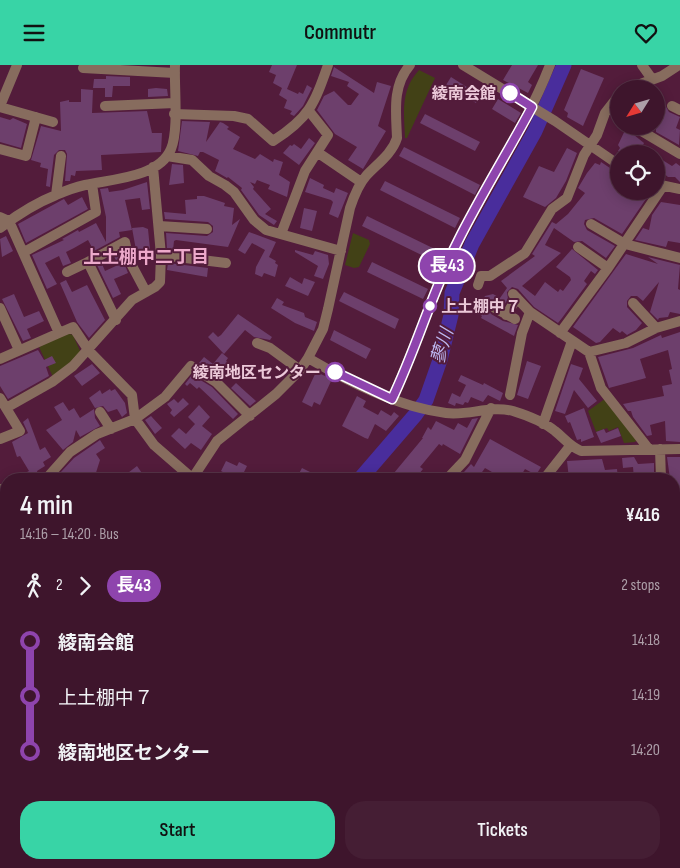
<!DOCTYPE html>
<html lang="en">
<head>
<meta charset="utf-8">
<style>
	body { margin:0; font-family:"Sofia Sans Condensed","Noto Sans JP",sans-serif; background:#451e34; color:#f1f3f6; height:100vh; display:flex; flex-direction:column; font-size:19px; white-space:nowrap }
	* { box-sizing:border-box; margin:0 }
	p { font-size:16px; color:#ad9fa9 }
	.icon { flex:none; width:28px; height:28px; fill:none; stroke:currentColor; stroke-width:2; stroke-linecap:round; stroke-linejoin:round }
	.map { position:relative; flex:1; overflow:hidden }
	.sheet { position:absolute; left:0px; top:408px; width:680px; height:396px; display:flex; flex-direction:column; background:#3e152c; border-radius:20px 20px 0 0; box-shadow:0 2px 12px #0003,0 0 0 1px #573448 }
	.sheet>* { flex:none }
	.badge { padding:0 10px; border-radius:16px; font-size:18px; line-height:32px }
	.needle { width:32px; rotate:233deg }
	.tools { position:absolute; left:610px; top:15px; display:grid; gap:10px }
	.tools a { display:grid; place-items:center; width:55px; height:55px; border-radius:50%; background:#3e152c; box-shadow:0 2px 12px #0003,0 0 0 1px #573448; font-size:25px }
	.map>.badge { position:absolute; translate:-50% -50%; box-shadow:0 0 0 2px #fff }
	.legs { display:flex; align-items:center; gap:8px; height:55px; padding:0 20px; font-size:16px }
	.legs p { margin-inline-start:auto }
	.head { display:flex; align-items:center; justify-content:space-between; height:85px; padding:0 20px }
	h1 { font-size:28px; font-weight:600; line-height:38px }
	.cta { display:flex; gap:10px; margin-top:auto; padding:10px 20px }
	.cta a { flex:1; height:58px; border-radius:20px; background:#38d4a6; color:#111; font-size:20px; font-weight:600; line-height:58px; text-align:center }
	.cta a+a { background:#451e34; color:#f1f3f6 }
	ul { padding:0 20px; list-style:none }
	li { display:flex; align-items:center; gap:18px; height:55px; font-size:19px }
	li i { display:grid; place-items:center; width:8px; height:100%; margin:0 6px; background:currentColor }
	li i::after { content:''; width:12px; height:12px; margin:-6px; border:4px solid; border-radius:50%; background:#3e152c }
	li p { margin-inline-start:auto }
	li:first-child i { background:linear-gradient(#0000 50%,currentColor 0) }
	li:last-child i { background:linear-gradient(currentColor 50%,#0000 0) }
	header { display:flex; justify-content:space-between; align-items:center; height:65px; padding:0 20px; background:#38d4a6; color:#111; font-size:22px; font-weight:600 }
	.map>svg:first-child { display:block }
</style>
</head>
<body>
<header><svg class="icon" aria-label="menu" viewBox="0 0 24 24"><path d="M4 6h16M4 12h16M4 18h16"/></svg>Commutr<svg class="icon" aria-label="heart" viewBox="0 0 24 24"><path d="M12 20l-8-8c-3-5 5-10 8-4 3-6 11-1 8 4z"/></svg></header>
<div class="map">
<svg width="680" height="803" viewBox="0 0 680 803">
	<rect width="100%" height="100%" fill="#531c3b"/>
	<path fill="#424116" d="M419,5L435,13L407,73H405C404,47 400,26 419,5Z
		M353,168L369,175L370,179L359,202L354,203L345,200Z
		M67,268L73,270L81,288L53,312L39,282Z
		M606,333L638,373L635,377L624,378L618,362L609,366L607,363L596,367L588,346Z
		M320,798H382L386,803H323Z"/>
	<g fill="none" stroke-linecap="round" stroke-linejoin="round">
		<path stroke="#7a5cae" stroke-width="2.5" d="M674,795L680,803"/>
		<path stroke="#492d9c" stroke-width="15" d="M360,414L416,349L426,335L440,295L451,250L452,228L472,179L535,66L564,0
			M674,746L680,755
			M182,803V798"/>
	</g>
	<path fill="#6d3f6c" d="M272,0H297L287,24L298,29L299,27L303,29L307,20L312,23L303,41L294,51L290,49L292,46L284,43L287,35L279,30L282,23L273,18L276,10L269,7Z
		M512,0H538L528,17L532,20L528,28L503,15Z
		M334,2L374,28L377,17L391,21L378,61L386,66L363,104L348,95L357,82L335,69L317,45L324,31L334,26L348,40H351L359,29L347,21L349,17L331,11Z
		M581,4L604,13L583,61L567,52L568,48L564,45Z
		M106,11L130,12V21H113L112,32H105V23H93L94,14H106Z
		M451,12L481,31L476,38L446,20Z
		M156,23L167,24L168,31L148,32V24Z
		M81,24L93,25L92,48L147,46L152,68H162L161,87L101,90L102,105L76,106L75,111L71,110L70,116H65L67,89L65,85H59L54,90L50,122L46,121L48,104L40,102L41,98L31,95L41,61L61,66L60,37L69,35V37H81Z
		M498,34L521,48L515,58L492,44Z
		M656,34L665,40L669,47L680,52L676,63L680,65L679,80L656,67Z
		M425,49L480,77L475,86L420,58Z
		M0,52L10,55L13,53L27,59L21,83L0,77Z
		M182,56L210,57L206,77L220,57L223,58L229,62L227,64L240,72L233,84L255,94L260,89L273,97L274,94L283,97L279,110L290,117L287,132L268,124L270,120L257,115L255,119L250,117L254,122L253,124L271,144L265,149L277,156L274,160L259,150L241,125L242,123L228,112L227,113L215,106L219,95L203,87H200L198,91L178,86Z
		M627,61H639L634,70L644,78L642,82L650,89H623L618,86L620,83L618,80Z
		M309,73L315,78L299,100L283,88L290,80L292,81L294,79L301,84Z
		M404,82L480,120L475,130L399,91Z
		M567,83L577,88L566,116L556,133L545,142L523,132L539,101L554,107Z
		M656,91L672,101L676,98L680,101V117L675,112H668L656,102Z
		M601,97L619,109V127L630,134L635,126H645L648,131L622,169L594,153L585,155L584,159L587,165L615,181L606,193L582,176L574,177L554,163L545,180L561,188L522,221L535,231L545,217L558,227L560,224L563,226L571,215L570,212L556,202L572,184L598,205L595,209L591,206L584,216L587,219L562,253L558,258L534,242L518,224L512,222L507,227L508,234L504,240L494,236L489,239L488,244L491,249L503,256L518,260L514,271L481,253L482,251L476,247L478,244L475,242L478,236L481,237L485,231L493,229L500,233L507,223L501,216L535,191L532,189L552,157L556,159L568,149L585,128L578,123L587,108L595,98L600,100Z
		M172,99L183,100L184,118L169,120Z
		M310,113L324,120L323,123L334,128L336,123L348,128L338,153L329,149L333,137L331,135L305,127Z
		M385,116L460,153L455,163L380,125Z
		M147,117L150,144L142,145L140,133L125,135L132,165L119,167L120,172L94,186L88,175L74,183L66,187L71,198L63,201L59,191L45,198L57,219L47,224L32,190L64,175L62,174L78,165L79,167L96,158L106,177V152L100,124L108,123L109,127L123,125Z
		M197,131H204L225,138L224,141L234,143L232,160L240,154L228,182L176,175L174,176L173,185L167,184L166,168L207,171L213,167V161L208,157L165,154L164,147L186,149L185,135L197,134Z
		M82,132L88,144L26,178L18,159L62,135L64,134L68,140Z
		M661,137L680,140V178L668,176L666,182L635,175L643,163L649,165L652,150Z
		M304,143L317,146L312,166L300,163Z
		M367,151L443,188L438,198L362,161Z
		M143,162L148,164L150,184L136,185L132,163Z
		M249,167L276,177L269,192L276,196L275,198L278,200L275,212L264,208L262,212L255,209L256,202L265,185L252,178L245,189L238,185Z
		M6,171L13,186L2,192L0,174Z
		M295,185L313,190L315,186L328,190L329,199L323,214L314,211L318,201L295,187Z
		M120,187L128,208L114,214L121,229L113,233L97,200L102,199L105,206L118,200L114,191Z
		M626,189L658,199L648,192L680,200L678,224L680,225V249L670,247L668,252L659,253L658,255L650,247L659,217L643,236L637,231H631L627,236V242L642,258L636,265L627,270L622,266L620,268L613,263L600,277L596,278L573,262Z
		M372,197L428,224L423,234L367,207Z
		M168,198L208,203L207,212L167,205Z
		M290,212L302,219L304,213L315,217L308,231L285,221Z
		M66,215L72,227L87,220L105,255L89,273L77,257L60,218Z
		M344,227L399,254L395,264L339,236Z
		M14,229L24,252L39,246L44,256L27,264L31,273L23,276L2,234Z
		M277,233L284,237L282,240L304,248L305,252L317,257L314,266L295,258L271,243Z
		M238,249L272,272L270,275L254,272L245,265L224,289L208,272L213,267L218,272L221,270Z
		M334,265L371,284L366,294L330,275Z
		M680,267V377L666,376L665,356L650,360L652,370L647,371L633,352L631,346H628L623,339L664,331L662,321L672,319L669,305L672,304L668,285L640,294L646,313L609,323L598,292L633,283L661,270L662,273Z
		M38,285L44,295L52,291L56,298L46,302L49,311L8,334L0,321V301Z
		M222,288L228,293L226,296L239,305L234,312L222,303L217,310L199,298L204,292L213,299Z
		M527,296L541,301L528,334L517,330Z
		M92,299L100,308L82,321L74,311Z
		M571,299L583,303L579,314L597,336L588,343L574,325L565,349L555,346Z
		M316,307L332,314L320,340L314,337L312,342L302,337Z
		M192,310L212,322L238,349L233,354L199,322L197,324L190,318L187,321L185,319Z
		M461,310L483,320L484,318L503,328L500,336L488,330L483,337L471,332L468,338L465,337L463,340L456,338L455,341L448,338L452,328L460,332L466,320L458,316Z
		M236,318L247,328L256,336L250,341L231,323Z
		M110,324L111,326L115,324L125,338L127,348L122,352L117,344L108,347L103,341L95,343L89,333L100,325L102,329Z
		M357,331L366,336L363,342L378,350L381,345L391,351L394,347L399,351L386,366L375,359L368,374L365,373L342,361Z
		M183,333L189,339L174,352L170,348L172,345L167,339L174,334L178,338Z
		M63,337L69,346L74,343L80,353L94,344L95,353L100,361L80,372L76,365L73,377L63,385L46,365L62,355L54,342Z
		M199,340L210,352L202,361L212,369L201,385L191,378L185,384L171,371L179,363L186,369L195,359L188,352Z
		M584,343L594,372L581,377V374L577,375L570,357L568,358L565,351Z
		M151,351L162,363L155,369L145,355Z
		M28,353L40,385L45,382L51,392L43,397L45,401L37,406L39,414H29L25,408L29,406L20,391L17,392L12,377L28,368L23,357Z
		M478,353L460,389L443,379L442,381L439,379L420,402L423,404L415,414H389L423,373H422L428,362L431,365L436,356L454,365L458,358L467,363L472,354Z
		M618,363L621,371L601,378L596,367L604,364L606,368Z
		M490,374L541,402L536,410L525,404L519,414H504L485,403L477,414H473L464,407L471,399L474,402Z
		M100,375L105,383L96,389L100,395L94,414L60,408L74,393Z
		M634,392L638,399L654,398V412L634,414L633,402L623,403L622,393Z
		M667,392H680V435H674V414H670Z
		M602,394L605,405L617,404L618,414H569L567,396Z
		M226,396L237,401L239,397L247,401L244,407L258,414H231L232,412L221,406Z
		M137,401L144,411L141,414H120Z
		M302,403L324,414H296Z
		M674,563L680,565V600L674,588Z
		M0,581L6,589V613L0,608Z
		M680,645V669L674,674V650Z"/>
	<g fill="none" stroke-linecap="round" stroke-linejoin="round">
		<path stroke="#876c5e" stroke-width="10" d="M463,0L555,56L619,100
			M642,0L652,14
			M83,3L175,8
			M627,24L662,11L679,0
			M0,41L17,0
			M105,41L175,38
			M672,41L680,45
			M0,42L53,57
			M174,49L234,51L248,54L273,76C309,53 314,40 328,0
			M643,67L680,89
			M0,84L26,91L36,52
			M317,87L361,117
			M167,91L192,95L209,111L225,120L234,127L254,155L266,165L341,186
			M656,119L680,124
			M56,130L61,91
			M0,152L9,156L59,268L0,294
			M591,159L625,179L680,193
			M159,161L207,164
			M0,163C17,150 36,138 56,130C65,126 76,122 85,120C111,114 159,113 171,84C179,65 174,22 175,0
			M281,169L305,106L328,70L309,46
			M578,182L608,203
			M24,187L96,147L92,119
			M161,190L226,198
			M67,207L88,197
			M478,220L481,211H490L525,188L552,144L567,133L584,90L597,70L605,48L619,30
			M513,229L530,247L589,287L601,323L648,383
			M633,238L656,263
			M0,243L19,285
			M495,243L515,254
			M506,250L517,233
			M116,255L88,197L125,177L129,195L146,227
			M59,268L73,262L89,286L132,330L135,354L154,380L192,413
			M560,268L608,203L663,121
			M257,278L270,283L300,305
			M589,287L626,278L656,263L680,256
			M308,293C349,317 398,342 446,348C469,351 490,340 513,346C526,350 544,357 555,366C564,373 569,381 581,386L680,384
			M510,330L522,268L530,247
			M0,333L20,366L0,374
			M392,334C416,282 433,227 458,176C488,116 526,62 550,0
			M6,343L52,317L73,301L132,235L155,222L160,217L161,190L153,102
			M100,347L111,364
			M543,359L572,276
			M660,384L661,414
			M46,414L70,387L97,369L135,354L165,332L191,301L216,317L250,351
			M192,414L217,376L276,329L300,305L308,293L323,264L328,244L350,143C354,131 358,120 366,111C377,99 392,89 397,73C396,47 392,21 410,0
			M447,414L465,395L491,343
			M544,414L570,381
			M0,424L6,432
			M0,481L4,475
			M674,556L680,557
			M0,629L6,627
			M674,685L680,680
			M674,702L680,708
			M0,716L6,714
			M674,765L680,774
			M0,786L2,790L0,791
			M430,798L432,803
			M628,798L636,803
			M99,803V798
			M192,803V798
			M266,803L270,798"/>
	</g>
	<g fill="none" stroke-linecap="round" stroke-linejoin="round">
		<defs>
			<path id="line-1" d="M335,307L392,334C417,282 432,227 458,176C481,130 508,87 532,42L510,28"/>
		</defs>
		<use href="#line-1" stroke="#fff" stroke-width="11"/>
		<use href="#line-1" stroke="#8e44ad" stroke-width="8"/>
	</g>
	<g fill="#fff" stroke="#8e44ad" stroke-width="2.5">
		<circle cx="510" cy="28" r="9"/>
		<circle cx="430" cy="241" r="6"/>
		<circle cx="335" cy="307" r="9"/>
	</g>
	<g text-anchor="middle" stroke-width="4" stroke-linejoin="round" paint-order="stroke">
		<g font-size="16" font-weight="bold" fill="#ecc9d9" stroke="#531c3b" text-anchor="end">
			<text x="496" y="34">綾南会館</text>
			<text x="441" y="247" text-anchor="start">上土棚中７</text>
			<text x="321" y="313">綾南地区センター</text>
		</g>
		<g font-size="18" font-weight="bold" fill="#eda9cb" stroke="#531c3b">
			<text x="146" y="198">上土棚中二丁目</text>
		</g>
		<g font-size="18" font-style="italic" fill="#beb9f2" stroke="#531c3b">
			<text transform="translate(442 281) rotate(-73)" y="6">蓼川</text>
		</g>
	</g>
</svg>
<div class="tools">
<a><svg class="needle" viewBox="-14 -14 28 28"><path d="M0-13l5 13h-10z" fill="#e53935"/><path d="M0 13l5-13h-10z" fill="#ad9fa9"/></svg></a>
<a><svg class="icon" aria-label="locate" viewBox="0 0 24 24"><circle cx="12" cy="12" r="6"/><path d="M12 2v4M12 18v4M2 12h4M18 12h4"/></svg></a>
</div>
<b class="badge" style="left:447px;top:201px;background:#8e44ad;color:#fff">長43</b>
<section class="sheet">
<div class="head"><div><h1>4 min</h1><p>14:16 – 14:20 · Bus</p></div><b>¥416</b></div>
<div class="legs"><svg class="icon" aria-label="walk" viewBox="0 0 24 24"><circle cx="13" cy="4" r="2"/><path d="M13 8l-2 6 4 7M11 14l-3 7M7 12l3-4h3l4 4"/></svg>2<svg class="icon" aria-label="forward" viewBox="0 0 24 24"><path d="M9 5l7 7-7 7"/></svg><b class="badge" style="background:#8e44ad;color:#fff">長43</b><p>2 stops</p></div>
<ul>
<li><i style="color:#8e44ad"></i><b>綾南会館</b><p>14:18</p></li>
<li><i style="color:#8e44ad"></i><span>上土棚中７</span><p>14:19</p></li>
<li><i style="color:#8e44ad"></i><b>綾南地区センター</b><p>14:20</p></li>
</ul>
<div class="cta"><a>Start</a><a>Tickets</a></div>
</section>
</div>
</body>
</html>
